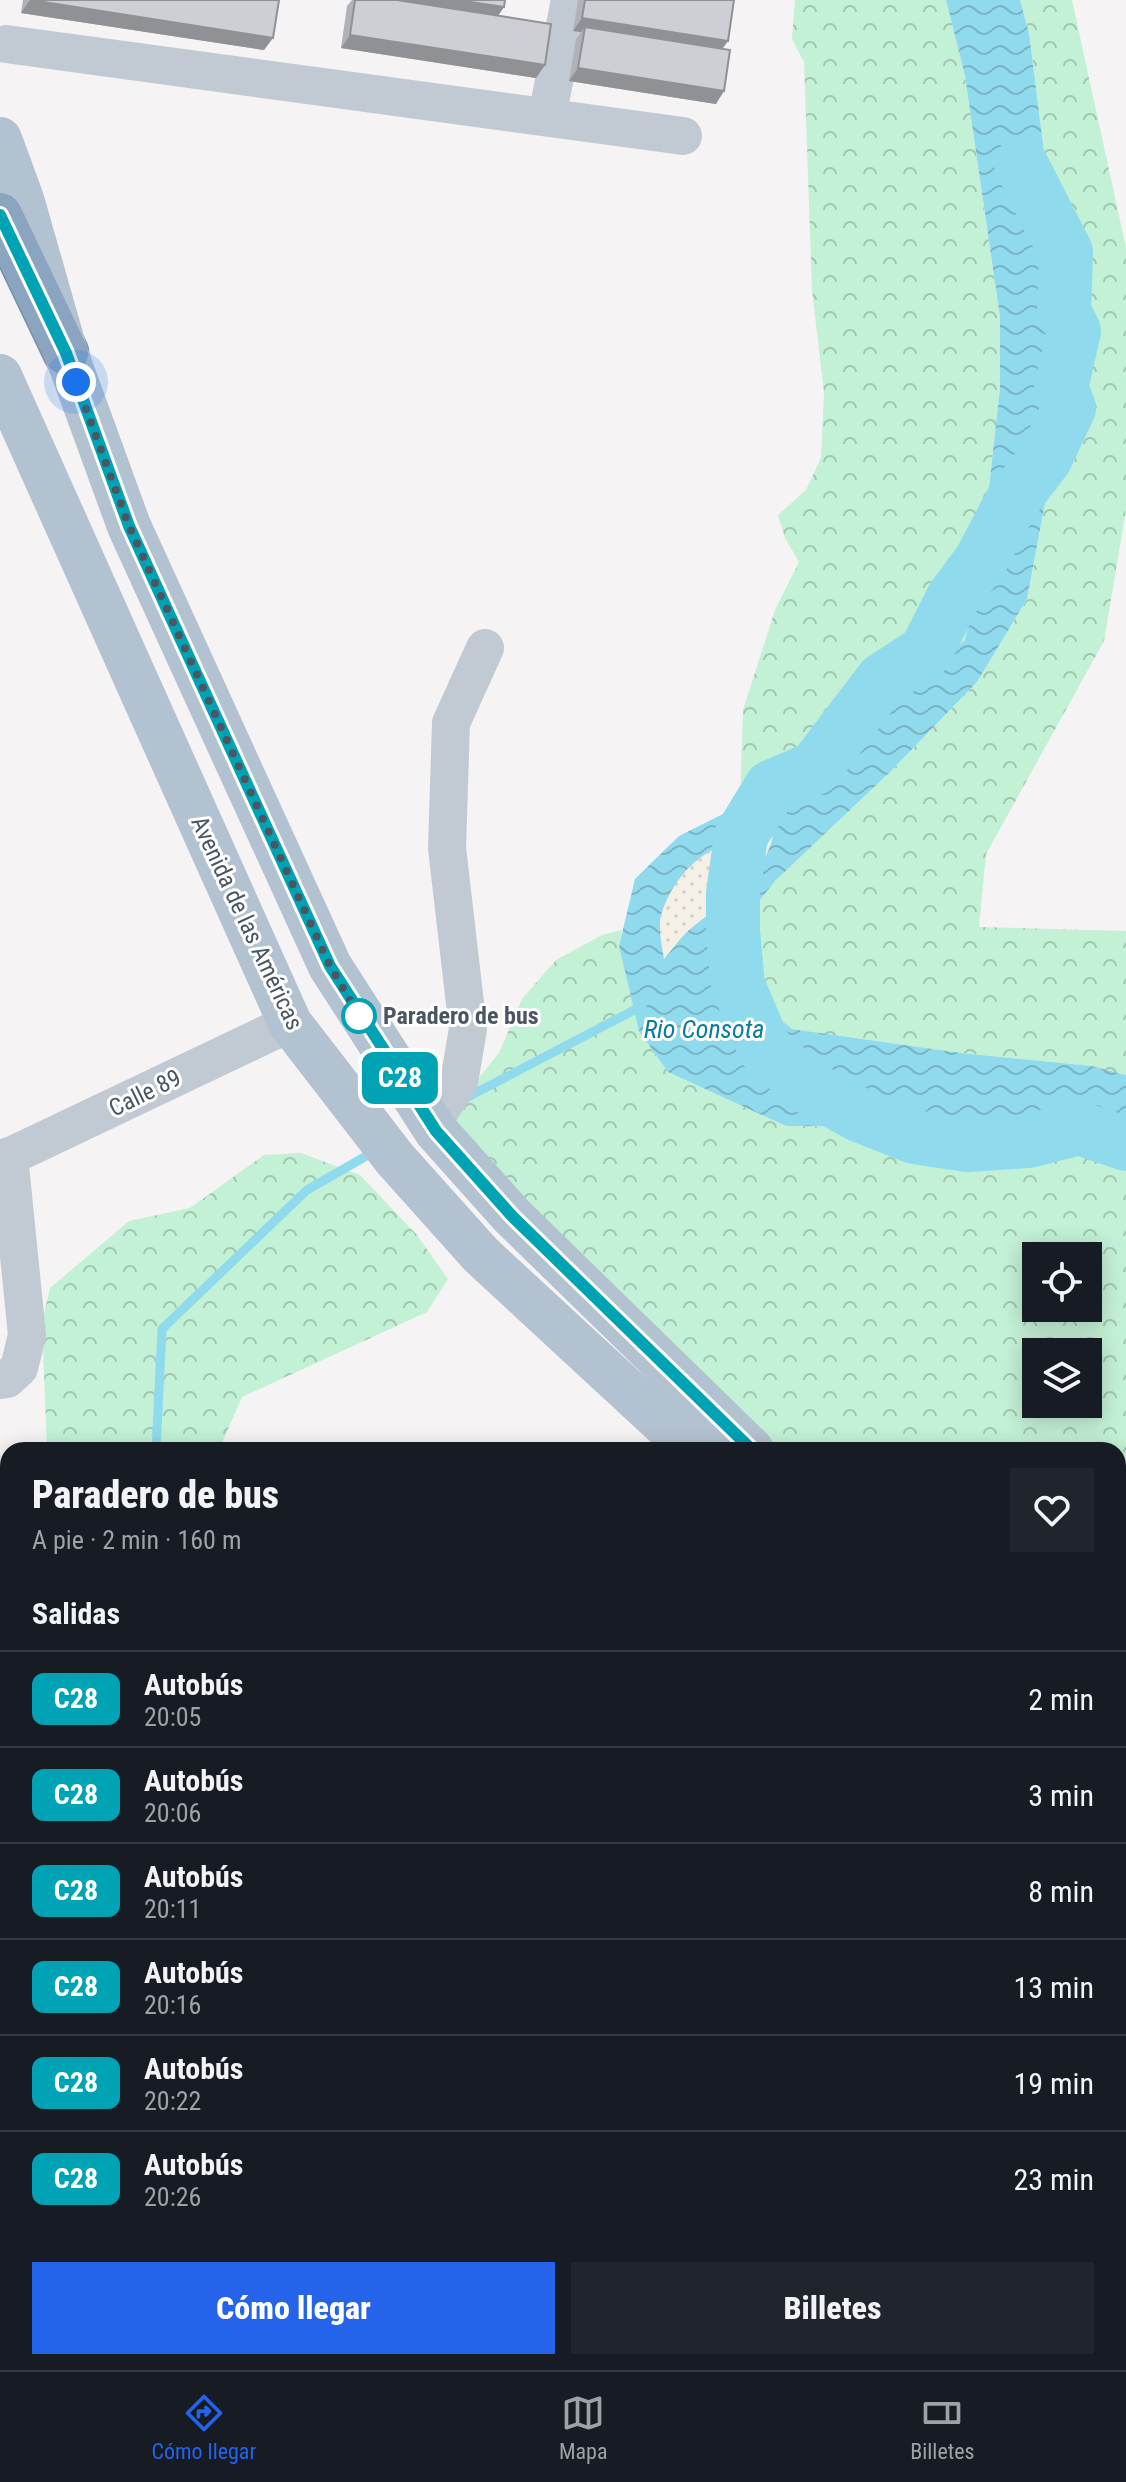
<!DOCTYPE html>
<html lang="es">
<head>
<meta charset="utf-8">
<style>
	body { margin:0; font-family:"Roboto Condensed",sans-serif; background:#20242c; color:#f1f3f6; height:100vh; display:flex; flex-direction:column; font-size:30px; white-space:nowrap }
	* { box-sizing:border-box; margin:0 }
	p { font-size:26px; color:#9ea1a6 }
	.icon { flex:none; width:44px; height:44px; fill:none; stroke:currentColor; stroke-width:2; stroke-linecap:round; stroke-linejoin:round }
	.map { position:relative; flex:1; overflow:hidden }
	.sheet { position:absolute; left:0px; top:1442px; width:1126px; height:928px; display:flex; flex-direction:column; background:#171b24; border-radius:24px 24px 0 0; box-shadow:0 4px 20px #0003 }
	.sheet>* { flex:none }
	.badge { padding:0 16px; border-radius:12px; font-size:28px; line-height:52px }
	.controls { position:absolute; left:1022px; top:1242px; display:grid; gap:16px }
	.controls a { display:grid; place-items:center; width:80px; height:80px; border-radius:0px; background:#171b24; box-shadow:0 4px 20px #0003; font-size:40px }
	.you { position:absolute; width:40px; height:40px; margin:-20px; border:6px solid #fff; border-radius:50%; background:#1a73e8; box-shadow:0 0 0 12px #1a73e833 }
	.map>.badge { position:absolute; translate:-50% -50%; box-shadow:0 0 0 4px #fff }
	h2 { padding:0 32px; font-size:30px; line-height:72px }
	.round { display:grid; place-items:center; flex:none; width:84px; height:84px; border-radius:0px; background:#20242c }
	.overview { display:flex; align-items:center; justify-content:space-between; height:136px; padding:0 32px }
	h1 { font-size:38px; font-weight:800; line-height:60px }
	.action { display:flex; gap:16px; margin-top:auto; padding:16px 32px }
	.action a { flex:1; height:92px; border-radius:0px; background:#2563eb; color:#fff; font-size:32px; font-weight:800; line-height:92px; text-align:center }
	.action a+a { background:#20242c; color:#f1f3f6 }
	ul { padding:0; list-style:none }
	li { display:flex; align-items:center; gap:24px; height:96px; padding:0 32px; border-top:2px solid #363941 }
	li div { flex:1 }
	li b { display:block; font-size:30px }
	li em { font-style:normal }
	li .badge { min-width:88px; font-weight:700; text-align:center }
	.menu { display:flex; justify-content:space-around; align-items:center; height:112px; border-top:2px solid #363941; background:#171b24; font-size:22px; color:#9ea1a6 }
	.menu a { display:grid; justify-items:center; gap:4px }
	.menu .on { color:#2563eb }
	.map>svg:first-child { display:block }
</style>
</head>
<body>
<div class="map">
<svg width="1126" height="2370" viewBox="0 0 1126 2370">
	<defs>
		<pattern id="forest-crowns" width="20" height="18" patternUnits="userSpaceOnUse" patternTransform="scale(2)"><rect width="20" height="18" fill="#c3f1d5"/><path d="M2 6a3 3 0 1 1 6 0M12 15a3 3 0 1 1 6 0" fill="none" stroke="#a0c6b0"/></pattern>
		<pattern id="sand-dots" width="8" height="8" patternUnits="userSpaceOnUse" patternTransform="scale(2)"><rect width="8" height="8" fill="#f5f0e5"/><path d="M2 2h.1M6 6h.1" fill="none" stroke="#d4d0c7" stroke-width="1.8" stroke-linecap="round"/></pattern>
		<pattern id="water-waves" width="16" height="10" patternUnits="userSpaceOnUse" patternTransform="scale(2)"><rect width="16" height="10" fill="#90daee"/><path d="M0 5q4-4 8 0t8 0" fill="none" stroke="#78b4c4"/></pattern>
	</defs>
	<rect width="100%" height="100%" fill="#f5f3f3"/>
	<path fill="url(#forest-crowns)" fill-rule="evenodd" d="M795,0H946L965,76L1000,317V388L981,560L965,640L815,768L740,802L743,710L775,610L799,562L785,538L778,515L806,490L821,458L824,393L812,290L804,62L792,39Z
		M1020,0H1072L1126,248V510L1104,641L986,854L979,927L1126,931V1075L1092,1066L961,1053L792,1029L738,985L733,932L775,881L889,773L977,682L1027,599L1048,487L1061,389L1064,311L1029,33Z
		M622,930L619,946L639,1031L668,1072L786,1126L1079,1128L1126,1142V1993L1118,1992V1450H752L436,1131L499,1053L522,999L556,960L602,935ZM1036,1256H1088V1308H1036ZM1036,1352H1088V1404H1036Z
		M301,1153L360,1175L417,1235L448,1279L427,1312L242,1397L219,1450H47L42,1322L50,1288L129,1221L190,1208L264,1155Z
		M280,2362H695L700,2370H285Z"/>
	<path fill="url(#sand-dots)" d="M773,835C765,878 718,904 688,931C679,939 671,950 664,960C663,947 658,928 661,916C676,860 719,838 773,835Z"/>
	<path fill="url(#water-waves)" fill-rule="evenodd" d="M946,0H1020L1029,33L1064,311L1061,389L1048,487L1027,599L977,682L889,773L775,881L734,932L738,985L792,1029L961,1053L1092,1066L1126,1075V1142L1079,1128L786,1126L668,1072L639,1031L619,946L635,879L679,836L815,768L965,640L981,560L1000,388V317L965,76ZM773,835C766,876 719,905 689,930C680,938 672,950 664,959C662,946 658,927 661,915C677,864 720,834 773,835Z"/>
	<g fill="none" stroke-linecap="round" stroke-linejoin="round">
		<path stroke="#90daee" stroke-width="9" d="M464,1099L642,1006
			M156,1450L162,1329L307,1190L375,1151
			M844,2362L850,2370"/>
		<path stroke="#90daee" stroke-width="54" d="M1021,164L1066,252L1064,311L1074,331L1061,388L1069,408L1045,459L1011,503L981,560L953,598L926,651L882,680L815,768L771,787L741,836L733,893V932L738,985L765,1049L808,1087L861,1116L914,1137L968,1145L1028,1141L1079,1128L1126,1144"/>
		<defs>
			<path id="highway" d="M0,215L66,353"/>
		</defs>
		<use href="#highway" stroke="#7690ad" stroke-width="47"/>
		<path stroke="#c1cad2" stroke-width="38" d="M6,44L683,136
			M547,117L570,0
			M431,1124L459,1082L468,1029L447,848L451,723L485,648
			M0,1161L290,1023
			M0,1380L7,1379L19,1368L27,1335L9,1156
			M0,2085L8,2084
			M1118,2149L1126,2151
			M0,2224L8,2223
			M1118,2352L1126,2361
			M0,2369L70,2362"/>
		<path stroke="#b3c2d1" stroke-width="44" d="M0,139L22,199L66,353L129,526L330,966L436,1131L512,1216L752,1450
			M0,376L290,1023L395,1159L481,1255L692,1450
			M1118,2192L1126,2202
			M1118,2284L1126,2293"/>
		<use href="#highway" stroke="#8ba5c1" stroke-width="44"/>
	</g>
	<path fill="#b0b2b7" d="M23,0H279L264,50L21,13Z
		M352,0H505L504,7L498,16L545,65L536,78L341,48L347,6Z
		M578,0H734L728,41L723,48L716,104L569,81L576,39L581,32L573,31Z"/>
	<path fill="#909195" d="M30,0L273,38L264,50L21,13Z
		M369,0H457L504,7L495,20Z
		M582,18L728,41L719,53L585,27L581,32L573,31Z
		M350,35L545,65L536,78L341,48Z
		M578,68L724,91L716,104L569,81Z"/>
	<path fill="#cdcfd5" stroke="#909195" stroke-width="2" d="M31,0H279L273,38Z
		M355,0H397L551,24L545,65L350,35Z
		M457,0H505L504,7Z
		M585,0H734L728,41L582,18Z
		M585,27L730,50L724,91L578,68Z"/>
	<g fill="none" stroke-linecap="round" stroke-linejoin="round">
		<defs>
			<path id="line" d="M0,215L66,353L129,526L330,966L436,1131L512,1216L752,1450"/>
		</defs>
		<use href="#line" stroke="#fff" stroke-width="18"/>
		<use href="#line" stroke="#00a3b4" stroke-width="12"/>
		<path stroke="#4a5661" stroke-width="8" stroke-dasharray="0 14.4" d="M76,382L129,526L330,966L361,1019L359,1016"/>
	</g>
	<circle fill="#fff" stroke="#00a3b4" stroke-width="4" cx="359" cy="1016" r="16"/>
	<g text-anchor="middle" stroke-width="6" stroke-linejoin="round" paint-order="stroke">
		<g font-size="24" fill="#4a5661" stroke="#fff">
			<text transform="translate(247 923) rotate(65)" y="8">Avenida de las Américas</text>
			<text transform="translate(145 1093) rotate(-26)" y="8">Calle 89</text>
		</g>
		<g font-size="24" font-weight="bold" fill="#4a5661" stroke="#fff" text-anchor="start">
			<text x="383" y="1024">Paradero de bus</text>
		</g>
		<g font-size="26" font-style="italic" fill="#0c7c9b" stroke="#fff">
			<text x="704" y="1038">Rio Consota</text>
		</g>
	</g>
</svg>
<div class="controls">
<a><svg class="icon" aria-label="locate" viewBox="0 0 24 24"><circle cx="12" cy="12" r="6"/><path d="M12 2v4M12 18v4M2 12h4M18 12h4"/></svg></a>
<a><svg class="icon" aria-label="layers" viewBox="0 0 24 24"><path d="M12 4l9 5-9 5-9-5zM3 14l9 5 9-5"/></svg></a>
</div>
<div class="you" style="left:76px;top:382px"></div>
<b class="badge" style="left:400px;top:1078px;background:#00a3b4;color:#fff">C28</b>
<section class="sheet">
<div class="overview"><div><h1>Paradero de bus</h1><p>A pie · 2 min · 160 m</p></div><a class="round"><svg class="icon" aria-label="heart" viewBox="0 0 24 24"><path d="M12 20l-8-8c-3-5 5-10 8-4 3-6 11-1 8 4z"/></svg></a></div>
<h2>Salidas</h2>
<ul>
<li><span class="badge" style="background:#00a3b4;color:#fff">C28</span><div><b>Autobús</b><p>20:05</p></div><em>2 min</em></li>
<li><span class="badge" style="background:#00a3b4;color:#fff">C28</span><div><b>Autobús</b><p>20:06</p></div><em>3 min</em></li>
<li><span class="badge" style="background:#00a3b4;color:#fff">C28</span><div><b>Autobús</b><p>20:11</p></div><em>8 min</em></li>
<li><span class="badge" style="background:#00a3b4;color:#fff">C28</span><div><b>Autobús</b><p>20:16</p></div><em>13 min</em></li>
<li><span class="badge" style="background:#00a3b4;color:#fff">C28</span><div><b>Autobús</b><p>20:22</p></div><em>19 min</em></li>
<li><span class="badge" style="background:#00a3b4;color:#fff">C28</span><div><b>Autobús</b><p>20:26</p></div><em>23 min</em></li>
</ul>
<div class="action"><a>Cómo llegar</a><a>Billetes</a></div>
</section>
</div>
<nav class="menu">
<a class="on"><svg class="icon" aria-label="directions" viewBox="0 0 24 24"><path d="M12 3l9 9-9 9-9-9zM9 14v-3h6M13 9l2 2-2 2"/></svg>Cómo llegar</a>
<a><svg class="icon" aria-label="map" viewBox="0 0 24 24"><path d="M3 6l6-2 6 2 6-2v14l-6 2-6-2-6 2zM9 4v14M15 6v14"/></svg>Mapa</a>
<a><svg class="icon" aria-label="tickets" viewBox="0 0 24 24"><path d="M3 7h18v10H3zM15 7v10"/></svg>Billetes</a>
</nav>
</body>
</html>
